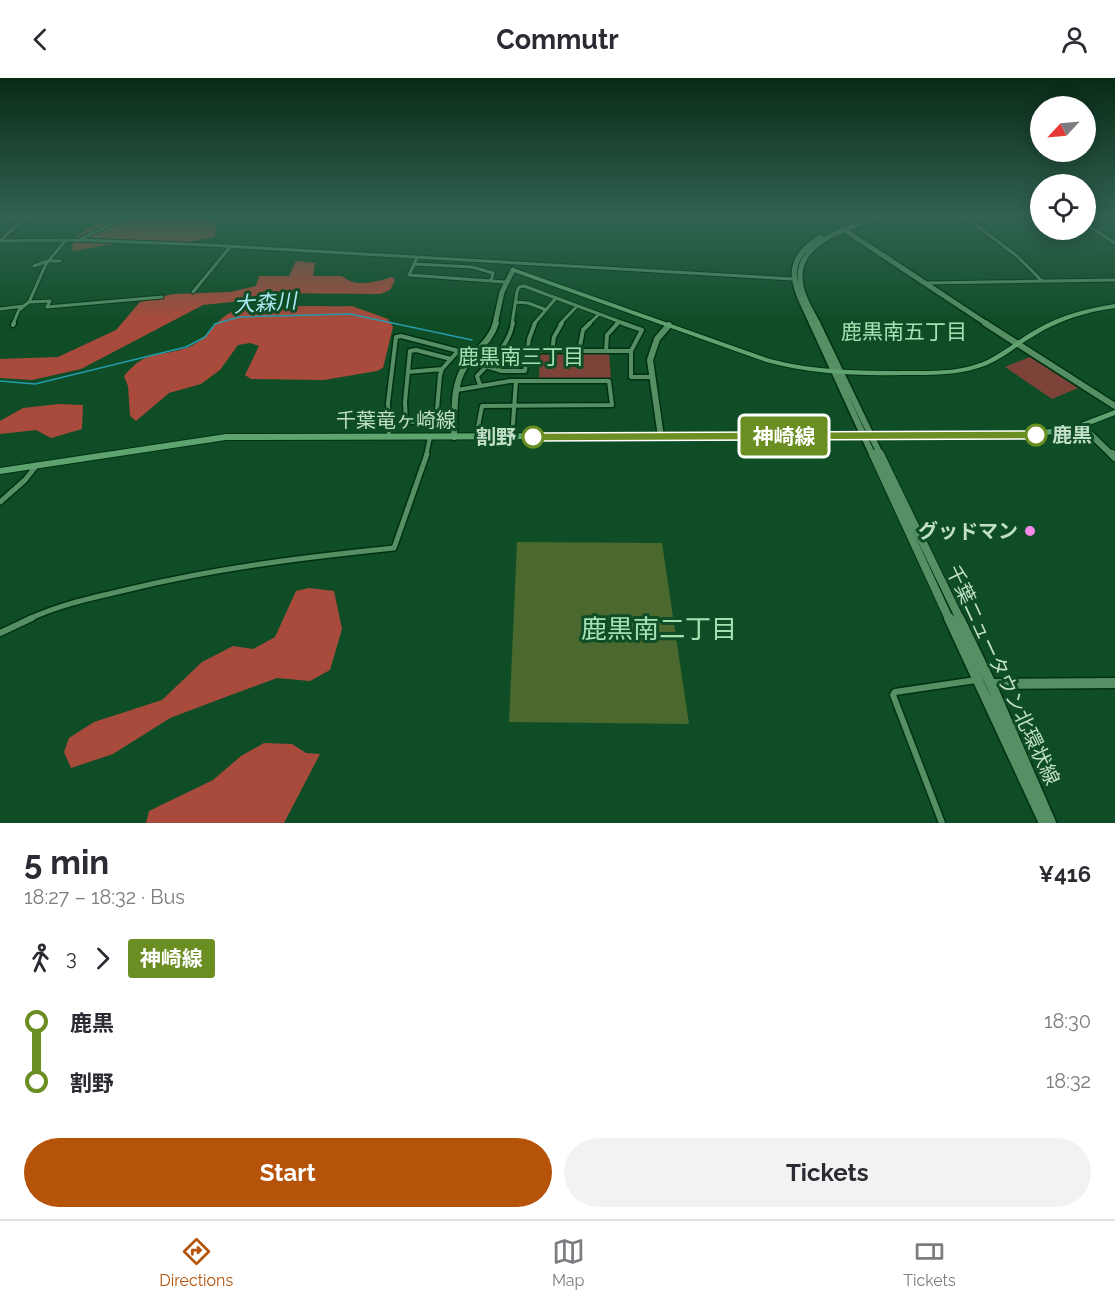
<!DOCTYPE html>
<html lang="en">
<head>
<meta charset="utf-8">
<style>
	body { margin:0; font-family:Raleway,"Noto Sans JP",sans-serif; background:#f2f2f3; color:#2b2b33; height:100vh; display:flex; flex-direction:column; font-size:22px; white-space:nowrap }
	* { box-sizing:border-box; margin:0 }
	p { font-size:20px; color:#7c7c81 }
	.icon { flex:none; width:33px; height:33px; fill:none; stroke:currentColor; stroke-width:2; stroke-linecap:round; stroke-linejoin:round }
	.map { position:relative; height:745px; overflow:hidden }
	.details { display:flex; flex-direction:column; background:#fff; flex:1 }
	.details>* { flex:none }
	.badge { padding:0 12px; border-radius:4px; font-size:21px; line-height:39px }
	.needle { width:39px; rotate:244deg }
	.buttons { position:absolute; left:1030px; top:18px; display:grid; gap:12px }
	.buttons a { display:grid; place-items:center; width:66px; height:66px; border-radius:50%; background:#fff; box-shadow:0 3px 15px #0003; font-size:30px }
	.map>.badge { position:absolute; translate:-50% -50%; box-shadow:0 0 0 3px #fff }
	.legs { display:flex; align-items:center; gap:9px; height:66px; padding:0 24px; font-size:20px }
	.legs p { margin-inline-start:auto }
	.summary { display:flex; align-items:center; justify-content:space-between; height:102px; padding:0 24px }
	h1 { font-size:33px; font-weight:700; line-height:45px }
	.action { display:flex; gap:12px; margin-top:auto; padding:12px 24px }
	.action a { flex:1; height:69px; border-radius:36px; background:#b45309; color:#fff; font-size:24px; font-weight:700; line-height:69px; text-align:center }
	.action a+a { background:#f2f2f3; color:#2b2b33 }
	ul { padding:0 24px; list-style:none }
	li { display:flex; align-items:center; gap:21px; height:60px; font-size:22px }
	li i { display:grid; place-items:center; width:9px; height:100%; margin:0 8px; background:currentColor }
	li i::after { content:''; width:15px; height:15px; margin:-8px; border:4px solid; border-radius:50%; background:#fff }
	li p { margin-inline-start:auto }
	li:first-child i { background:linear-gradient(#0000 50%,currentColor 0) }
	li:last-child i { background:linear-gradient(currentColor 50%,#0000 0) }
	header { display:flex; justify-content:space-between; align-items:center; height:78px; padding:0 24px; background:#fff; font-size:27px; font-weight:700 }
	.tabs { display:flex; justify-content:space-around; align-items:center; height:84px; border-top:2px solid #e1e1e2; background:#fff; font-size:16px; color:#7c7c81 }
	.tabs a { display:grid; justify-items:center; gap:3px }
	.tabs .selected { color:#b45309 }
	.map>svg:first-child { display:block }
</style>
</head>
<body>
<header><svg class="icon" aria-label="back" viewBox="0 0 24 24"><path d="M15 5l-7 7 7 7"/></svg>Commutr<svg class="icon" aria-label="person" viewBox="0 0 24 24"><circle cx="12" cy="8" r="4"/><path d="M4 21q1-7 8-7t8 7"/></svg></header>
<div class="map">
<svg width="1115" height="745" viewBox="0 0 1115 745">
	<rect width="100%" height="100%" fill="#0f4d26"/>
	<path fill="#7d4238" d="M540,275H609L611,301H539Z
		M1030,279L1078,310L1052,321L1005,289Z"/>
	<path fill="#a94b3c" d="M114,140H209L216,143L215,159L188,164L136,162L72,173L73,162C85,152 98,143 114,140Z
		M296,183L315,185L313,198H342C355,210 377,204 392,199L395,202L390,212L380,216L264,215L241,223L203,227L81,291L32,302L0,300V281L58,279L116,252L140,224L173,216L230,214L256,208L259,198H289Z
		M352,228L388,241L393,249L383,290L377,293L324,302L251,301L245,297L259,268L250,265L238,267L220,292L201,306L169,315L136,343L130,338L128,308L124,298C147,270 160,280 189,269C207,262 215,241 232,234C255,225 325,229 352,228Z
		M59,326L83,327L82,351L51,360L36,352L0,356V343L23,330Z
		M309,510L334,513L342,551L330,592L310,603L277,600L223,620L170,640L113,676L71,690L64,674L69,660L94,644L162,622L202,584L233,568L253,571L275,559L296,513Z
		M264,665L292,666L306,675L320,676L284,745H146L149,733L213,702L241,678Z"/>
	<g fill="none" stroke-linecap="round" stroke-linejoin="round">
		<path stroke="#259bae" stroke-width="1.5" d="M0,303L35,306L186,269L205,259L215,246L239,239L350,236L472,262"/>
	</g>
	<path fill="#4b682e" d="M517,464L662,465L689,646L509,644Z"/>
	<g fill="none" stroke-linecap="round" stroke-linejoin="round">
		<defs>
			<path id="street-far3" d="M967,140L1018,179L1043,204
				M1086,145L1099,140
				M1086,146L1115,165
				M81,161L124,140
				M0,163L80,162L208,167L793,201
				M0,163L25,140
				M417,180L409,197L505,204
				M415,186L472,189L493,195L491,203
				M34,188L48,183H60
				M926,205L1115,202
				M193,214L230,169
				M29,224L50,223L47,229L162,219
				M516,224L528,225L544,231
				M0,231L24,228
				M13,246L19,232L29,224L46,186L66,162
				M512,246L517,214L519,209L524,208L626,246
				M534,246L556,220
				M560,246L577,228
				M589,246L599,236
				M616,246L619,243"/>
			<path id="street-far2" d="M622,245L642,252L631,273V299H651
				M13,247L14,245
				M526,273H631
				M552,273L554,259L562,245
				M579,273L583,252L590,245
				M606,273L607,257L618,245
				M451,281L416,272L410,273L405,324L406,344L455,343
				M485,288L502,293H525L529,261L535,245
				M408,294L442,291
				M480,307L477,298C492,282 509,267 513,245
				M457,312L510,303H609L612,327L482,328L476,359
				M436,343L440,297L442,291L458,273
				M389,358L388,325L396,259L401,258L474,277
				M512,359L516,303
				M426,378L430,359"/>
			<path id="street-far1" d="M0,424L25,402L37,387
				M29,541C61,526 96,519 130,511C217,490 305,479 394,470L427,376"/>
			<path id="street" d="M0,555L32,540
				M942,745L893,617L895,614L976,602"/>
			<path id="secondary-far3" d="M843,151L987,246
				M495,246L502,214L513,192
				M812,246C796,211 778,184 821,159
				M818,246C812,234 803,221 801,208C792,165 843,153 874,140"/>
			<path id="secondary-far2" d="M812,245L873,378
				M817,245L881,378
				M985,245L1115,328
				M1082,348L1113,378
				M454,359C455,336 452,310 464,290C474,273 490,265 496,245
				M661,359L650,282L657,261L669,247"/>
			<path id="secondary-far1" d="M873,376L949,541
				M880,376L960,541
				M1112,376L1115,379"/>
			<path id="secondary" d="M949,540L1044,745
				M959,540L991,606L1051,745
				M991,606L1115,605"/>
			<path id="primary" d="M513,190L770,281C815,293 860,293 906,293C932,293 958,294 983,284C1002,276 1018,261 1037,251C1061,237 1088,230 1115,226V230C1086,234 1059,242 1034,258C1018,267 1004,280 987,287C960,298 931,297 902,297C855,298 811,296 766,284L511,193V191Z
				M1115,332V337L1074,353L1027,360L226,362L0,396V390L226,356L1027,354L1073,348Z"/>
		</defs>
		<use href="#street-far3" stroke="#013113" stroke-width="5"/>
		<use href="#street-far2" stroke="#013113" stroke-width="7"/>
		<use href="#street-far1" stroke="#013113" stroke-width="8"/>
		<use href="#street" stroke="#013113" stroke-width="9"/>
		<use href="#secondary-far3" stroke="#013113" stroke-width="8"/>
		<use href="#secondary-far2" stroke="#013113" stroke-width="9"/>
		<use href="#secondary-far1" stroke="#013113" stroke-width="10"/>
		<use href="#secondary" stroke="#013113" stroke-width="13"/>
		<use href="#primary" stroke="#013113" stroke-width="2"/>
		<use href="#street-far3" stroke="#558f63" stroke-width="3"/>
		<use href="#street-far2" stroke="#558f63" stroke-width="4"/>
		<use href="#street-far1" stroke="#558f63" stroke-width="5"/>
		<use href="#street" stroke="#558f63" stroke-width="6"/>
		<use href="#secondary-far3" stroke="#558f63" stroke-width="5"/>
		<use href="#secondary-far2" stroke="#558f63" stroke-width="6"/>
		<use href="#secondary-far1" stroke="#558f63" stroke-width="8"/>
		<use href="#secondary" stroke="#558f63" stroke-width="10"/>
		<use href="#primary" fill="#5fa470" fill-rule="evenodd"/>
	</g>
	<linearGradient id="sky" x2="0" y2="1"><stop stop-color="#082a15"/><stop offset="0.57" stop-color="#316252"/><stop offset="1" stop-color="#316252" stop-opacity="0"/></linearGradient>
	<rect width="1115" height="244" fill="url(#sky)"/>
	<path fill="#6b8e23" stroke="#fff" stroke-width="1.5" d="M1036,353L1042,357L1036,361L533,363L527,359L533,355Z"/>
	<g fill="#fff" stroke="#6b8e23" stroke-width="3">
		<circle cx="1036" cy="357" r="10"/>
		<circle cx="533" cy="359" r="10"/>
	</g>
	<circle fill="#f788ec" stroke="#0f4d26" stroke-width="2" cx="1030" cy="453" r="6"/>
	<g text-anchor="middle" stroke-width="6" stroke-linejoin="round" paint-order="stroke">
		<g font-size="20" fill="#c1dfc7" stroke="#0f4d26">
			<text x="396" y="349">千葉竜ヶ崎線</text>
			<text transform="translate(1003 597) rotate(65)" y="7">千葉ニュータウン北環状線</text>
		</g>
		<g font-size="20" font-weight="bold" fill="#c1dfc7" stroke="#0f4d26" text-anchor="start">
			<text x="1052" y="364">鹿黒</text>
			<text x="516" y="366" text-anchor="end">割野</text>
		</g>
		<g font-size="20" font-weight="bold" fill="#c1dfc7" stroke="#0f4d26" text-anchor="end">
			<text x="1018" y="460">グッドマン</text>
		</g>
		<g font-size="21" font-style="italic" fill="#adeaf5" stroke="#0f4d26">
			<text transform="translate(265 225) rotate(-4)" y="7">大森川</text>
		</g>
		<g font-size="21" fill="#a5e2b2" stroke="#0f4d26">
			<text x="904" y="261">鹿黒南五丁目</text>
			<text x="521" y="286">鹿黒南三丁目</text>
		</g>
		<g font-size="26" fill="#a5e2b2" stroke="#0f4d26">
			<text x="659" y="560">鹿黒南二丁目</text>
		</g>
	</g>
</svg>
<div class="buttons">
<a><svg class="needle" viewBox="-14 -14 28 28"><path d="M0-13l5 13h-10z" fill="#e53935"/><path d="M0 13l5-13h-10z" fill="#7c7c81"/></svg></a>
<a><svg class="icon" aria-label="locate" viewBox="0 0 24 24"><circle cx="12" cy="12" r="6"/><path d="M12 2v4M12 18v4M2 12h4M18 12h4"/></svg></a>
</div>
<b class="badge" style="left:784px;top:358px;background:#6b8e23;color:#fff">神崎線</b>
</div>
<section class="details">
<div class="summary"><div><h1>5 min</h1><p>18:27 – 18:32 · Bus</p></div><b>¥416</b></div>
<div class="legs"><svg class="icon" aria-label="walk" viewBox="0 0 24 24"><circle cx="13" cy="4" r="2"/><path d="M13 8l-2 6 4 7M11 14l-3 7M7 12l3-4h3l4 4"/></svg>3<svg class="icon" aria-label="forward" viewBox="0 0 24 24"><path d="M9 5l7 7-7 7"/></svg><b class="badge" style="background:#6b8e23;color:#fff">神崎線</b></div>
<ul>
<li><i style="color:#6b8e23"></i><b>鹿黒</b><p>18:30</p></li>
<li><i style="color:#6b8e23"></i><b>割野</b><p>18:32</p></li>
</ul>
<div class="action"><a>Start</a><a>Tickets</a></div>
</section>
<nav class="tabs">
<a class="selected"><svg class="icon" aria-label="directions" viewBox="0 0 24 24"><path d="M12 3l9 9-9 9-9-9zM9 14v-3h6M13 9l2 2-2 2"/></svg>Directions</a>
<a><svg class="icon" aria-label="map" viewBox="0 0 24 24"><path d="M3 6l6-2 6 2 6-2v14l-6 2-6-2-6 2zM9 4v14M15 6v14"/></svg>Map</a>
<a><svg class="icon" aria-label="tickets" viewBox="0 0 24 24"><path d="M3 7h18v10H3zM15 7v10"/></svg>Tickets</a>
</nav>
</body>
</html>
